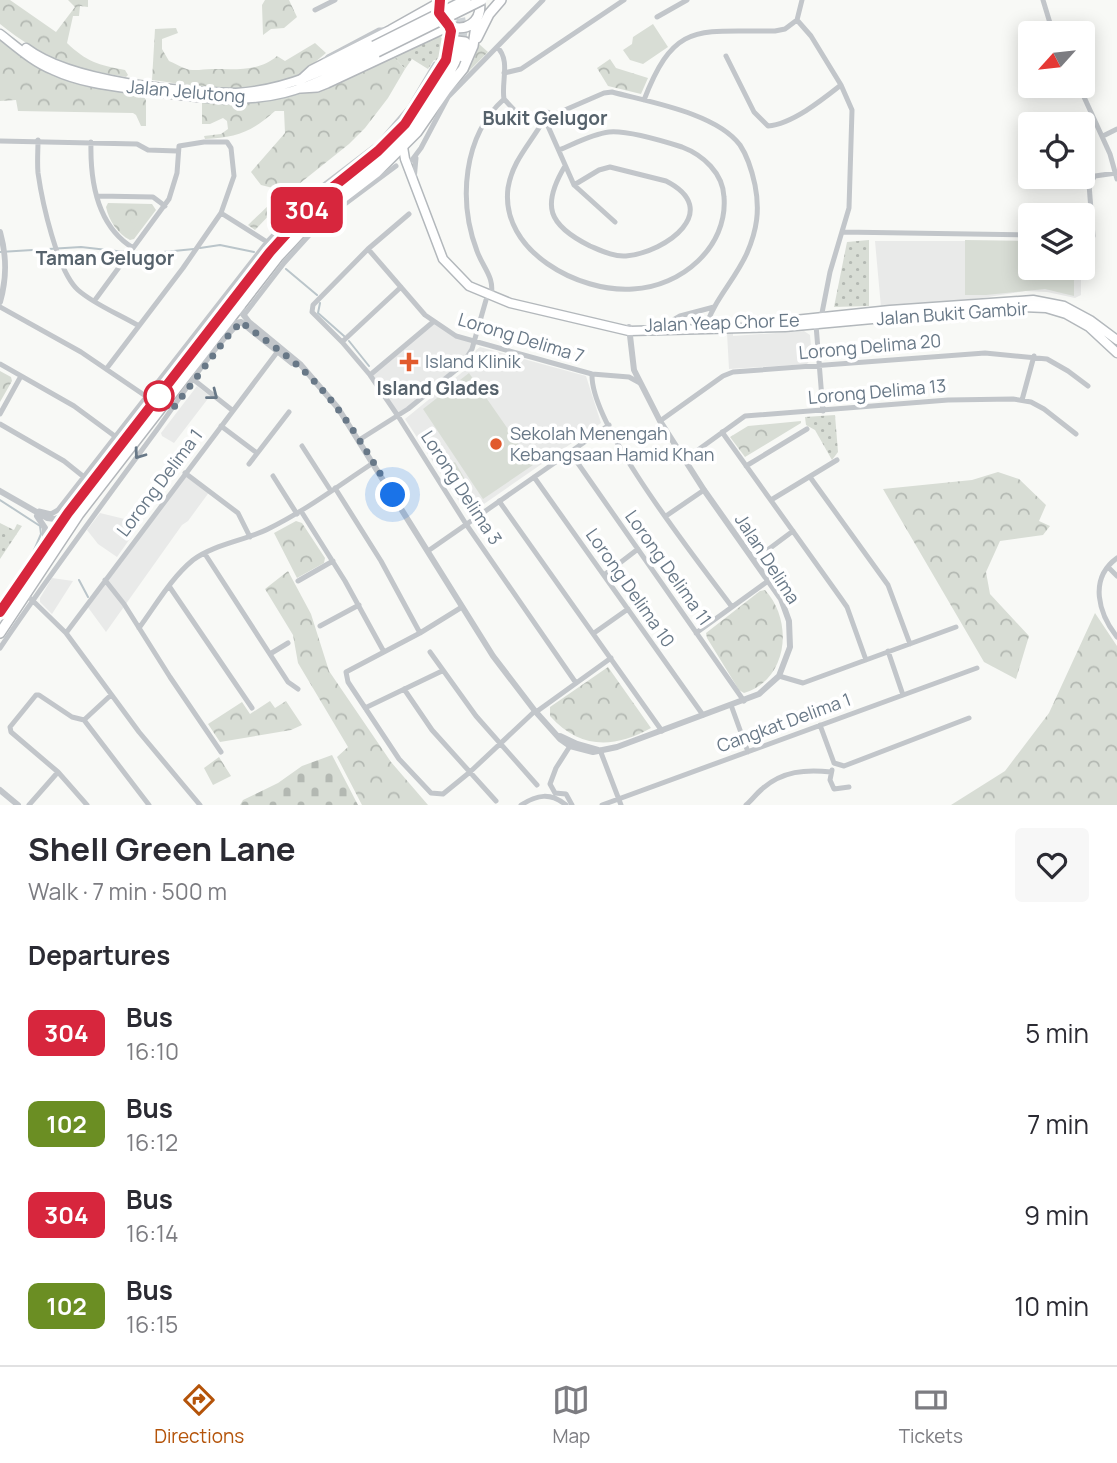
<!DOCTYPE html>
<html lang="en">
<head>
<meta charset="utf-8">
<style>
	body { margin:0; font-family:Manrope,sans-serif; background:#f7f7f7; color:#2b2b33; height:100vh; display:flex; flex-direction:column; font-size:26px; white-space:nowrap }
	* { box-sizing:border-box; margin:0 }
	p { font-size:23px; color:#7c7c81 }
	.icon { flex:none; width:38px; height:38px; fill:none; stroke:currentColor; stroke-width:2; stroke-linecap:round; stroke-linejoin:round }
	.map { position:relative; height:805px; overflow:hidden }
	.drawer { display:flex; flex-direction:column; background:#fff; flex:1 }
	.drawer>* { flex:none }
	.badge { padding:0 14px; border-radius:10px; font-size:24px; line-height:46px }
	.needle { width:46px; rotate:243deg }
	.tools { position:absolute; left:1018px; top:21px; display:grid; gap:14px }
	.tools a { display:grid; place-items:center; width:77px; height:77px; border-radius:7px; background:#fff; box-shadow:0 4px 18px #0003; font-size:35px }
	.you { position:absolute; width:35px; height:35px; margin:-18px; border:5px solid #fff; border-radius:50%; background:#1a73e8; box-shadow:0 0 0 10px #1a73e833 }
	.map>.badge { position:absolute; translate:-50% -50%; box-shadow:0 0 0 4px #fff }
	h2 { padding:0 28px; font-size:26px; line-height:63px }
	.round { display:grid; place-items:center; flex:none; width:74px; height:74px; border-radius:7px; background:#f7f7f7 }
	.summary { display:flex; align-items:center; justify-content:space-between; height:119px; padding:0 28px }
	h1 { font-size:33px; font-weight:700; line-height:52px }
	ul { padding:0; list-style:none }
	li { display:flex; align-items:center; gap:21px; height:91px; padding:0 28px }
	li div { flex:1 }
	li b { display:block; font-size:26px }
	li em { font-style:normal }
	li .badge { min-width:77px; font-weight:700; text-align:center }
	.menu { display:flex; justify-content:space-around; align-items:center; height:98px; border-top:2px solid #e1e1e2; background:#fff; font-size:19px; color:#7c7c81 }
	.menu a { display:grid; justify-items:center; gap:4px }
	.menu .selected { color:#b45309 }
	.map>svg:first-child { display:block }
</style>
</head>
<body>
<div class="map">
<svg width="1117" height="805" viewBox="0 0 1117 805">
	<defs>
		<pattern id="grass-dots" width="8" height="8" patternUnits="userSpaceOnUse" patternTransform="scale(1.75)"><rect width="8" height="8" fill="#d8ddd5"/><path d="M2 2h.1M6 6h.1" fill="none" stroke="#b3b8b2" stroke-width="1.8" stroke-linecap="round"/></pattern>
		<pattern id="forest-crowns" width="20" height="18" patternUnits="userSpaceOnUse" patternTransform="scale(1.75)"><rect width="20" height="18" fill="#d8ddd5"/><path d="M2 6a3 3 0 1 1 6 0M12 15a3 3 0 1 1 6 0" fill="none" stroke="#b3b8b2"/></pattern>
		<pattern id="cemetery-stones" width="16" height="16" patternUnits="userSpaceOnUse" patternTransform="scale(1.75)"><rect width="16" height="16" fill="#d8ddd5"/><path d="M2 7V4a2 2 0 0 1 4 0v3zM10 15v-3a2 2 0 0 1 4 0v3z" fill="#b3b8b2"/></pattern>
	</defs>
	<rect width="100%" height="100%" fill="#f8f9f6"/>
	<path fill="#e9eae9" d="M875,241H1031V268H1081V295L1075,298L1047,292L1025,291L982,298L881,307Z
		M433,322L442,328L474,341L469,356L398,416L370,375Z
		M804,331L810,335L812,358L807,364L729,369L727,333H733V336Z
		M480,347L586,376L601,423L468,515L405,419L471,365L476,350Z
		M197,386L210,396L174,443L162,436L161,433Z
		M185,473L210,491L188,521L182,525L106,632L87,606Z
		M100,513L141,523L117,557L98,544L87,530Z
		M52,578L73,581L52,614L40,602V598Z"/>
	<path fill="url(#grass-dots)" d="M438,35L443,39L445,50L439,62L434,60L428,69L412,59L405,69L392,55Z
		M869,240V306L834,307L847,242Z
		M835,415L838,452L832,460L815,430L806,425L805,417Z
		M0,523L14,530L17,524L22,526L0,559Z"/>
	<path fill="url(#forest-crowns)" d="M0,0H10L56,32L75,7L68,0H88V7L80,6L79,16H73L67,43C87,62 98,65 125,70L128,75L126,77C71,68 44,59 0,24Z
		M265,0H289L297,17L284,28L271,29L263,35L262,5Z
		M176,28L178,33L162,39V49L169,61C175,63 178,66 184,68C193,72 202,69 212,69C234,69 259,72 277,56L285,61L315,43L326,53C317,60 309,68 299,74C257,98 198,86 152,80L155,29Z
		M0,40C18,53 35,67 56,76C83,88 113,91 142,94L146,100V126H141L136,115L133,113L18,111L16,100L0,101Z
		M479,44L488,52L456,84L468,68Z
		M392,55L405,69L388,98L365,128L349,144L299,184L255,230L248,225C256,217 274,202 277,194L273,188L261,185L251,172L285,133L284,111H275C252,132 236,138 205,139L204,136L221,134L228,129L227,121L223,118L210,124H202V100C285,107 320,90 392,55Z
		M610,59L616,68L648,78L641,94L608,86L597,68Z
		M108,203L152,204L156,210L134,239L130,240C118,234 109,221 106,207Z
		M0,371L11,377L12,381L0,402Z
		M801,421V423L745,457L730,437L748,426Z
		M998,472L1019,479L1046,505L1039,521L1050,526L1043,535L1000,541L986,572L990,594L1029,636L1016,679L984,662L883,489L972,480Z
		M296,521L302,523L325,558L324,563L297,578L274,533Z
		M288,571L311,614L329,671L391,762L428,805H362L337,757L348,747L298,663L293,635L265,589Z
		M765,590C794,621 788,680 744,693L739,690L707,638L706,633L760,591Z
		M1095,613L1117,646V805H951L1005,771L1049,713Z
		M608,667L651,728C613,749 580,749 550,716V707Z
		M270,701L275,708L286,701L302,725L291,730L220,742L208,724L242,702L250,714Z
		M219,757L231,776L213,785L204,768Z"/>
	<path fill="url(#cemetery-stones)" d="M332,755L358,805H240L243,800L278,783L302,766Z"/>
	<path fill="#d8ddd5" d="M653,24L668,47L643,64L630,60L623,50L632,44L633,37Z
		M120,211L136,226L128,235L111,220Z
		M965,240L1031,241V268H1074V296L1045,289L986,295H965Z
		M469,373L533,465L483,499L423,409Z
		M455,462L469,486L458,492L444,468Z"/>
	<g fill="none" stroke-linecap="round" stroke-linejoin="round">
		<path stroke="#bac5ca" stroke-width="2" d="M200,248L220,245L254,252
			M0,252L81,247L143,254L194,249
			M286,269L317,295
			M320,303L318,313L344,336
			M349,341L369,366
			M0,500L40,526L41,534L32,555
			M79,580L88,597"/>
		<path stroke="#cdd2d5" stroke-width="9" stroke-dasharray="9 4.5" stroke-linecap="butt" d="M458,5L463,30L461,46"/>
		<defs>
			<path id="primary" d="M0,34C17,47 33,62 53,70C81,83 111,86 141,90C188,96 237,105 284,93C317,85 347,67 377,52
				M26,48C72,83 178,91 236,93C287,90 329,69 374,46
				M403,147L405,159L443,259L469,286L510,303L629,331L785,327L960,311L1022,307L1046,308L1066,314L1089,327L1117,353
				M766,323L890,310L1033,300L1064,306L1090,320L1117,340"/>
			<path id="trunk" d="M446,24C465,35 484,21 479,0
				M477,38L489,14L501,0
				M453,50L457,41L465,42L466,50L463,57
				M299,82L312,70L391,30L439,3
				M318,207C341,187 368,171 391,151C418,127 448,83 460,49
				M0,612C80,489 175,376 264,260C277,243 293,228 305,212C329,181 368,164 394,136C417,112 457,60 449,26L327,83L317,87L301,88
				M0,633L79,514L278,257L308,225L376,173L417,132L446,90L463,69L473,46L477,19"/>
		</defs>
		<use href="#primary" stroke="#b3b8bc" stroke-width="11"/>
		<use href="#trunk" stroke="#b3b7bb" stroke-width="12"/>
		<path stroke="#c2c6ca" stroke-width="5" d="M1043,0L1053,33
			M315,10L335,0
			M657,17L687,0
			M797,20L811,36L841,85L852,110L849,208L830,272L821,318
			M497,47C511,60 501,82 504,99L516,112L540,117
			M726,56L754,112L768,126C792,124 822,100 841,85
			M322,63L328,57L379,30H387
			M504,73L521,69L624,0
			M1079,86L1110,154L1117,179
			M644,100C675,20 698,32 775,31L785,29L797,20L802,0
			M540 118a6 6 0 1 1 12 0a6 6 0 1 1-12 0Z
			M551,116L604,93L612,92C649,102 716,113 740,145C748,157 752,171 755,185C760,210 757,230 747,253C735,280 713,301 705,329
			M542,123C529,145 512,162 508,188C500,251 579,293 633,289C681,287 728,247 724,197C723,173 703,155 682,147C663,141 628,130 609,132C592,134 574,144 559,150
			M547,124L574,185L615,222
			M1103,136L1117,129
			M38,140C38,151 37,162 38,173C42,201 57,271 78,290C95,305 119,314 139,326
			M0,141L137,144L148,150L177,151
			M91,142C90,181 97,226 133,248
			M407,163L412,160L421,148L448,97L543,0
			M565,166C541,206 548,225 590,246C602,251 614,257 626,256C667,252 723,210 666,181L610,167L599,170L574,185
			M414,180L416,158
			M98,196L153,197L165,206
			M221,213L267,242
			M409,214L368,249L313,305L312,312L342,342L370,375L398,416L466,524L576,683
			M842,232L1031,235
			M1083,236H1093L1089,184L1095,176L1116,173
			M368,249L425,315L456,336L592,374L629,377L640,383
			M491,296C495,277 483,268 477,251C458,201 463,136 504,99
			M95,300L169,199L177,173L179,146L204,142H227L231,148L234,176L221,213L183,268L107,368
			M0,307L81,352L147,397
			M244,315L284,263L322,221L396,166
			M816,325L823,411
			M663,326L680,316L714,307
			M342,342L401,287
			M0,364L74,406L116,437
			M592,374C590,426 698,561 732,607
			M370,375L433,322
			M194,380L232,410
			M1022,400L1034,356
			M0,414L21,376
			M660,421L723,376L733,372L985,353L1047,359L1068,371L1088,386
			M0,424L64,461L84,477
			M221,426L257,453
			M722,432L840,597L847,607L866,660
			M359,440L408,409L462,365L472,349L486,300
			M302,446L331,491
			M570,452L744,701
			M684,460L745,416L948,400L1013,399L1031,402L1044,409L1076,434
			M249,464L289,412
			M746,466L807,429
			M185,473L238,513L250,537
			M273,476L297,514
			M534,477L703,715
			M810,477L888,585L910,644
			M335,488L381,561L420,633
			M771,500L837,460
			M499,501L662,731
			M39,511L51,514L58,510L267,242L316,191L379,143L409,108L435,64
			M301,511L345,581L384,652
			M666,516L704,490
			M428,551L609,425
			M205,554L288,682L298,689
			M1117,558C1088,579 1099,614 1117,637
			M754,560L793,531
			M1108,567L1117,576
			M604,575L638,549
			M105,580L124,604L170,677L221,752
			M298,581L333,561
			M169,586L252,708
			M31,599L66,633L139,732L200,805
			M462,607L420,633L346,672L348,682L399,759L431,793L443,794L470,772L535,711
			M320,626L359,605
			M139,628C156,605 171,578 193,560C215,544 244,541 268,529C305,511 338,486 373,463
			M66,633L278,351
			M594,633L628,609
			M696,633L768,581
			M0,648C50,574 103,503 156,431C181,397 210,350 241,322
			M888,651L903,695
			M430,652L476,716L537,785
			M270,654L288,643
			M779,676L803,683L956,627
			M404,689L432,730L496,801
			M731,705L748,752
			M365,708L442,671
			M536,712L611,658
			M84,720L111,695
			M820,725L834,763
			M570,746L556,768L550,784L555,793L566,794L572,805
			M600,750L621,805
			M834,763L844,766L969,718
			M832,770L830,780L834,789L849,787
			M29,805L58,772
			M87,805L58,772L11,732L10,727L36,695H39L72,717L84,720L149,805
			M521,805C537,795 550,792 566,805
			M602,805L977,668
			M746,805C752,800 756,794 762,789C782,771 806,769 831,772"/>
		<path stroke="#c2c6ca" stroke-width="6" d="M0,232C7,257 7,278 0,302
			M242,304V313L249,322L300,364L338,408L493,656L535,711L560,739L570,746L593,752L617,747L759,694L779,676L790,647L789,621L781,599L704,490L660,421L634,370L629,327
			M224,333L235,323L241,322L292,363
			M0,491L47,518L55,519L67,514
			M37,516L45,528V545
			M560,736L577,744L598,750
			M0,790L18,805"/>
		<use href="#primary" stroke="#fff" stroke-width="8"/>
		<use href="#trunk" stroke="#fff" stroke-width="9"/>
		<defs>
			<path id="trunk-bridge" d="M374,46L466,0
				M377,52L482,0"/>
		</defs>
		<use href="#trunk-bridge" stroke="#b3b7bb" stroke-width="12" stroke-linecap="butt"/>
		<use href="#trunk-bridge" stroke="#fff" stroke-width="9"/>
	</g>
	<defs><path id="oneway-chevron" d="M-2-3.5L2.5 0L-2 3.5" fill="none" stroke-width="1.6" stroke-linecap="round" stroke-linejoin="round" transform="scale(1.75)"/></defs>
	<g stroke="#687887">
		<use href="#oneway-chevron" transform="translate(213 395) rotate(38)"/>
		<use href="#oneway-chevron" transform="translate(139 454) rotate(126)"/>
	</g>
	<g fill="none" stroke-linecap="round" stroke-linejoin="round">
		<defs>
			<path id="line" d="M0,612L68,513L270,252L318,199L378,151L405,124L446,60L451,31L449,26L439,13L440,0"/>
		</defs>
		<use href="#line" stroke="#fff" stroke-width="16"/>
		<use href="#line" stroke="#d7263d" stroke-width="10"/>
		<path stroke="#687887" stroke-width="7" stroke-dasharray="0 12.6" d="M159,396L171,411L228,336L241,322C262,338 286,354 305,372C342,407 367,452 393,495"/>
	</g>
	<g fill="#e15a2d" stroke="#fff" stroke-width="2.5">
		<path d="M405.5 351.5h7v7h7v7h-7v7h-7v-7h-7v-7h7z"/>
		<circle cx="496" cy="444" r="7"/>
	</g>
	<circle fill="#fff" stroke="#d7263d" stroke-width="3.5" cx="159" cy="396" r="14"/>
	<g text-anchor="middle" stroke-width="7" stroke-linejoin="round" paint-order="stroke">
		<g font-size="18" fill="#687887" stroke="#fff">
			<text transform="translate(186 92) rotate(5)" y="6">Jalan Jelutong</text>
			<text transform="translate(952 314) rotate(-4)" y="6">Jalan Bukit Gambir</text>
			<text transform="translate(722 323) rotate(-2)" y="6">Jalan Yeap Chor Ee</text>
			<text transform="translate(521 338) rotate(17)" y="6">Lorong Delima 7</text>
			<text transform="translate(870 347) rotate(-5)" y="6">Lorong Delima 20</text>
			<text transform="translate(877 392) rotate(-5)" y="6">Lorong Delima 13</text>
			<text transform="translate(160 483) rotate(-53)" y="6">Lorong Delima 1</text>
			<text transform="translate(461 488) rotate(57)" y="6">Lorong Delima 3</text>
			<text transform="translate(767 559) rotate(57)" y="6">Jalan Delima</text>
			<text transform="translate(668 568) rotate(55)" y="6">Lorong Delima 11</text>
			<text transform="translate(630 588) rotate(55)" y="6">Lorong Delima 10</text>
			<text transform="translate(784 723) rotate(-20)" y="6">Cangkat Delima 1</text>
		</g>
		<g font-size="18" fill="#687887" stroke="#fff" text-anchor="start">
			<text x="425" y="368">Island Klinik</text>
			<text x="510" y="440">Sekolah Menengah<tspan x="510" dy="21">Kebangsaan Hamid Khan</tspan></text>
		</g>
		<g font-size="19" font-weight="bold" fill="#56626c" stroke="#fff">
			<text x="545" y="125">Bukit Gelugor</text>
			<text x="105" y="265">Taman Gelugor</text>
			<text x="438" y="395">Island Glades</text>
		</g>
	</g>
</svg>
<div class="tools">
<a><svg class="needle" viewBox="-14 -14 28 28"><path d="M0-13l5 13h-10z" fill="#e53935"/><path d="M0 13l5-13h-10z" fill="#7c7c81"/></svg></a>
<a><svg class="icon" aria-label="locate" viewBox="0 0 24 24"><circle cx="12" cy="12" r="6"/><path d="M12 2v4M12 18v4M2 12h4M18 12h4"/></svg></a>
<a><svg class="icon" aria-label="layers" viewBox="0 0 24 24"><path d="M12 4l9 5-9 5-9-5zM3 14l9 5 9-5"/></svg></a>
</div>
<div class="you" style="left:393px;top:495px"></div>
<b class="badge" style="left:307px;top:210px;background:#d7263d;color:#fff">304</b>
</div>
<section class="drawer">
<div class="summary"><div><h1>Shell Green Lane</h1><p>Walk · 7 min · 500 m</p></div><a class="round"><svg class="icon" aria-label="heart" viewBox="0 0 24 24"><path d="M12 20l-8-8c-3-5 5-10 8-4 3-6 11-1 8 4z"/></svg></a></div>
<h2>Departures</h2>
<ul>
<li><span class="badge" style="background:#d7263d;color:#fff">304</span><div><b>Bus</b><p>16:10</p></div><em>5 min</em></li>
<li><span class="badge" style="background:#6b8e23;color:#fff">102</span><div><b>Bus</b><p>16:12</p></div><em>7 min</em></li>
<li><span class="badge" style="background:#d7263d;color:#fff">304</span><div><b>Bus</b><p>16:14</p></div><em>9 min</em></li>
<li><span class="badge" style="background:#6b8e23;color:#fff">102</span><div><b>Bus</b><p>16:15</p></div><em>10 min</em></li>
</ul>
</section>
<nav class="menu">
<a class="selected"><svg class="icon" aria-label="directions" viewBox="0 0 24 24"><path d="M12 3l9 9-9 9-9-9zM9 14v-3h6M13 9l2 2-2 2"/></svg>Directions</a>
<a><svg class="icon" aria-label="map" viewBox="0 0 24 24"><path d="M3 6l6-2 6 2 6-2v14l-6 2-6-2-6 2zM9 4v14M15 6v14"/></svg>Map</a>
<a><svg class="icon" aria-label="tickets" viewBox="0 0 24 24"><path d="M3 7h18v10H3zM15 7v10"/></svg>Tickets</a>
</nav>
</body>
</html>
